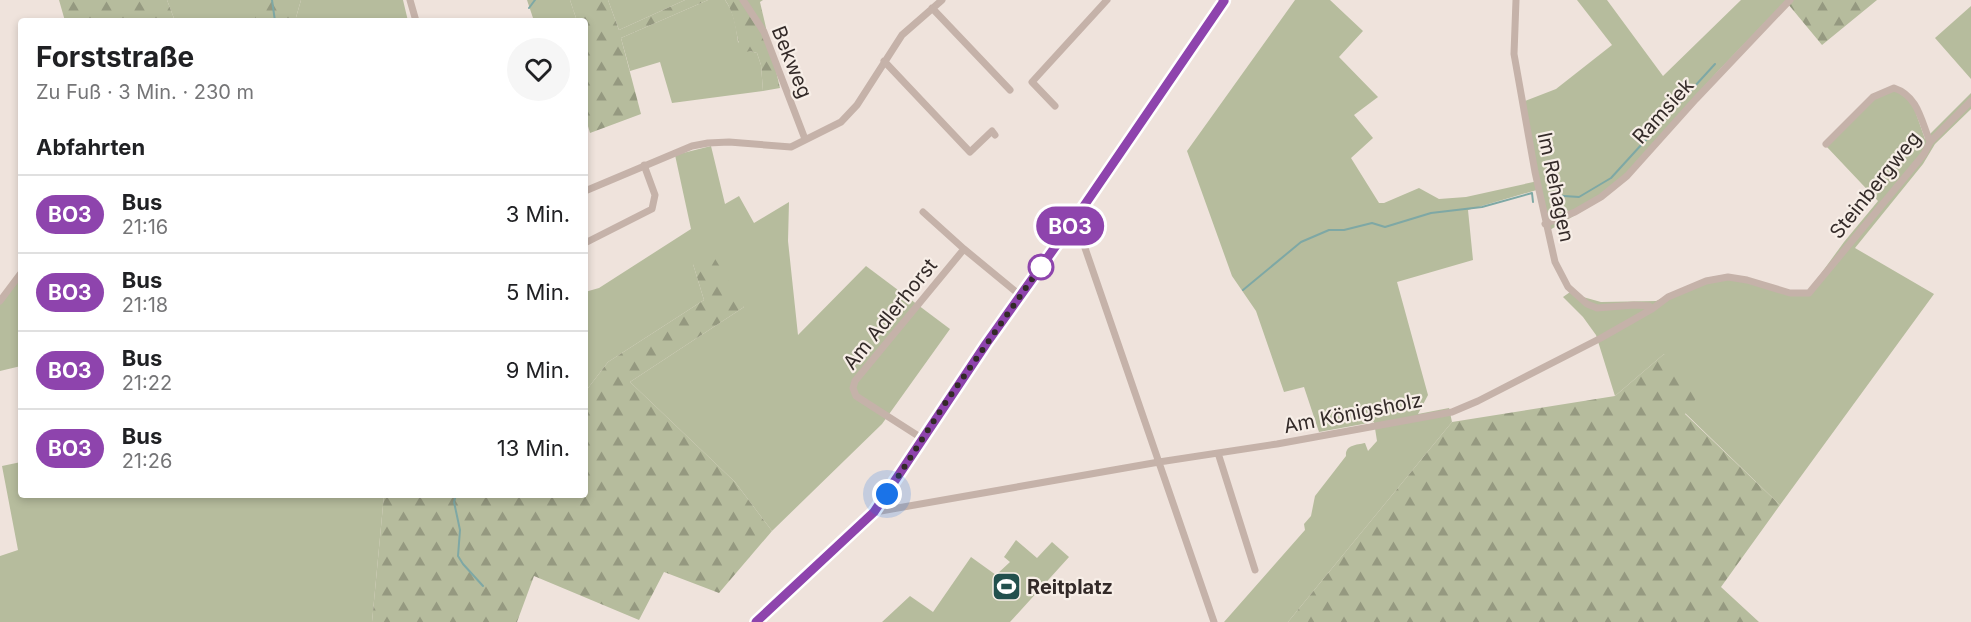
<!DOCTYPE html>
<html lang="de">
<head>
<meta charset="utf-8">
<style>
	body { margin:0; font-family:Inter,sans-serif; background:#f6f6f6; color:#202124; height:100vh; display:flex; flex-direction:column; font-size:22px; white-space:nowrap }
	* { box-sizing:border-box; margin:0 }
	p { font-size:20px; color:#757577 }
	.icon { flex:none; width:33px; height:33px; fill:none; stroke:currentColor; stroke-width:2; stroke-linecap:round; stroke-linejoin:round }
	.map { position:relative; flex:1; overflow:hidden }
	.panel { position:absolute; left:18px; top:18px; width:570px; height:480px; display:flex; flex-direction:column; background:#fff; border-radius:6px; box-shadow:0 3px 9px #0003 }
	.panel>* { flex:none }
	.badge { padding:0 12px; border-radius:20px; font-size:21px; line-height:39px }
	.you { position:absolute; width:30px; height:30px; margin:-15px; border:4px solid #fff; border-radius:50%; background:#1a73e8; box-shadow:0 0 0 9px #1a73e833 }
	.map>.badge { position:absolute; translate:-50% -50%; box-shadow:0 0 0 3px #fff }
	h2 { padding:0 18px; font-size:22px; line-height:54px }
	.round { display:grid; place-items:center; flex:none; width:63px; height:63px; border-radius:32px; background:#f6f6f6 }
	.headline { display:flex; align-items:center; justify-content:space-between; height:102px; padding:0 18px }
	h1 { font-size:28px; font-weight:700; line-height:45px }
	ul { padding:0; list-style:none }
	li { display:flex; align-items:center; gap:18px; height:78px; padding:0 18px; border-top:2px solid #e0e0e0 }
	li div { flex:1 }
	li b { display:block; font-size:22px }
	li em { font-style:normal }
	li .badge { min-width:66px; font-weight:700; text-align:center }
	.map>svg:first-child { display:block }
</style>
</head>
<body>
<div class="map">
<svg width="1971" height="622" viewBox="0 0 1971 622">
	<defs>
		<pattern id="forest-firs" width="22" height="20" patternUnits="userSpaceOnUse" patternTransform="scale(1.5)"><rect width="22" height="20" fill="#b6bc9d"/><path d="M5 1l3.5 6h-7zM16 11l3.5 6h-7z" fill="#959980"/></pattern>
	</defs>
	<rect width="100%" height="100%" fill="#efe3dc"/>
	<path fill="#b6bc9d" d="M167,0H255V21H175Z
		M301,0H403L408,21H295Z
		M527,0H570L577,21H534Z
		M608,0H685L619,30Z
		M708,0H725C734,12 736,27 738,42L750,51L757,53L761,65L763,91L672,103L660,62L630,71L621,38Z
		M1295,0H1330L1363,31L1339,57L1378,97L1354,115L1373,138L1351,158L1379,203H1384L1419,188L1439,199L1466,197L1538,181L1525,101L1556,89L1612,45L1577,0H1607L1663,76L1741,0H1793L1781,6L1720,69L1603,199L1548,231L1540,189L1468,210L1473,260L1397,282L1428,395L1418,414L1449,408L1452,422L1288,622H1224L1305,530L1304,524L1311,516L1315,496L1346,456C1345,445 1356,445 1365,443L1368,451L1377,441L1374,422L1319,432L1304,387L1284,392L1256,311L1232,276L1187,151Z
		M1971,6V79L1935,38Z
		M1895,90L1912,102L1925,139L1971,93V109L1935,144L1923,164L1855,248L1934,294L1780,505L1685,413L1664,354L1615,396L1596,335L1583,317L1563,297L1573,290L1583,297L1601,302L1656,301L1706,278L1729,274L1789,292L1809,290L1844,242L1878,201L1826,146L1875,98Z
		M711,146L725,204L739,196L754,223L789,202L788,241L798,335L866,266L950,329L882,424L772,531L735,482L630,382L744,307L693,264L704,300L608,362L585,392V292L599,288L691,229L675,155Z
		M21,268V366L0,371V298Z
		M21,462V495H384L372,622H0V556L18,550L2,466Z
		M1016,540L1037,558L1052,542L1069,557L1010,622H882L910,596L933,612L971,557L996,575L1010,562L1004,557Z"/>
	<path fill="url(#forest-firs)" d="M59,0H167L175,21H65Z
		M255,0H301L295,21H255Z
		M570,0H608L619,30L685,0H708L621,38L641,114L590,133L585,116V21H577Z
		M725,0H763L760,2L780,88L763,91L761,65L757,53L750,51L742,53C735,35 736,15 725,0Z
		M1793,0H1877L1822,45L1788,4Z
		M711,252L744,307L630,382L735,482L772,531L719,593L664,572L639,620L534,576L517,622H372L384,495H585V392L608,362L704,300L693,264Z
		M1664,354L1703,389L1685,414L1780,505L1721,587L1759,622H1288L1452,422L1615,396Z"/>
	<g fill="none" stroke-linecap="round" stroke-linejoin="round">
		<path stroke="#7ea8a5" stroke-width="2" d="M272,0L275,21
			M529,8L535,0
			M1549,195L1579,197L1611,178L1715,64
			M1243,290L1301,242L1329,230H1344L1372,223L1385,227L1431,213L1482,207L1532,193L1533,202
			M456,495L454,502L460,530L458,556L463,564L483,586"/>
		<path stroke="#c5b2a9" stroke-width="7" d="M410,0L416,21
			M743,0L764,32L805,139
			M1516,0L1514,54L1535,172L1555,262L1568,287L1587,304L1597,308L1634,305L1649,306L1652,309
			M932,8L1010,90
			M884,61L970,152L992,131L995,135
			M1055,106L1032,82L1107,0
			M1826,144L1873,97L1894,88C1918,96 1921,120 1930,142
			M585,191L692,146L708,143L729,142L791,147L841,122L857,105L902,35L942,0
			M923,212L964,249
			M1075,219L1214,622
			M1545,224L1575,212L1601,197L1627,176L1696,99L1790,0
			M585,243L652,209L655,195L644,165
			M0,301L21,273
			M923,439L856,396L853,388L855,381L964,249L1021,296
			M1218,453L1255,570
			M875,512L1159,462L1277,444L1452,412L1478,401L1601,338L1652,309L1668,297L1706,281L1728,277L1747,280L1790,293H1809L1924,154L1930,142L1971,101
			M756,622L875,512L986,344L1075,219L1225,0"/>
	</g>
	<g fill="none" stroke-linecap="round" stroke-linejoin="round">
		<defs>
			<path id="line" d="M756,622L874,512L986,344L1075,219L1224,1L1223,0"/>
		</defs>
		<use href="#line" stroke="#fff" stroke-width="14"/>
		<use href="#line" stroke="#8e44ad" stroke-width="9"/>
		<path stroke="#332a28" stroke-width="6" stroke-dasharray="0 10.8" d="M887,494L946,402L1044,262L1041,267"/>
	</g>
	<defs>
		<symbol id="stadium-square" viewBox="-11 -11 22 22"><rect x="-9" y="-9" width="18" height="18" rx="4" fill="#22504d" stroke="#f7eee7"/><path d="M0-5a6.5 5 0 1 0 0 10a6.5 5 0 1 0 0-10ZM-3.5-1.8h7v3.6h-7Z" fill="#fff"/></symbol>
	</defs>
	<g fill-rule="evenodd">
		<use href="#stadium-square" x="990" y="570" width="33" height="33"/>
	</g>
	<circle fill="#fff" stroke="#8e44ad" stroke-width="3" cx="1041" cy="267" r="12"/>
	<g text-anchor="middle" stroke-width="4.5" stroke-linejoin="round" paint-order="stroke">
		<g font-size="20" fill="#332a28" stroke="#f7eee7">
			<text transform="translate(792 62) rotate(68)" y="7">Bekweg</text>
			<text transform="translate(1663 111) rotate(-48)" y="7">Ramsiek</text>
			<text transform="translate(1875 185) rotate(-51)" y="7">Steinbergweg</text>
			<text transform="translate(1556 187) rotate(78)" y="7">Im Rehagen</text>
			<text transform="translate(890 314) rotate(-51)" y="7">Am Adlerhorst</text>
			<text transform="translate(1353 413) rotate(-11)" y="7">Am Königsholz</text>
		</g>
		<g font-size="20" font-weight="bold" fill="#332a28" stroke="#f7eee7" text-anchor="start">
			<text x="1027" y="594">Reitplatz</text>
		</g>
	</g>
</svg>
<div class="you" style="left:887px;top:494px"></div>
<b class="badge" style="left:1070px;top:226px;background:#8e44ad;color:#fff">BO3</b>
<section class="panel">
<div class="headline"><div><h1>Forststraße</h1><p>Zu Fuß · 3 Min. · 230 m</p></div><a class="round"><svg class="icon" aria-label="heart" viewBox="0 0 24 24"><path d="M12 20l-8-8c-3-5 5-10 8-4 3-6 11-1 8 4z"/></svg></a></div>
<h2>Abfahrten</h2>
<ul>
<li><span class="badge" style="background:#8e44ad;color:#fff">BO3</span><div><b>Bus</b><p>21:16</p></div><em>3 Min.</em></li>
<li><span class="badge" style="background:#8e44ad;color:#fff">BO3</span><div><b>Bus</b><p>21:18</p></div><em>5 Min.</em></li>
<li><span class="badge" style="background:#8e44ad;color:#fff">BO3</span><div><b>Bus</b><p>21:22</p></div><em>9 Min.</em></li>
<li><span class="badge" style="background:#8e44ad;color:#fff">BO3</span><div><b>Bus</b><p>21:26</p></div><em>13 Min.</em></li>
</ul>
</section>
</div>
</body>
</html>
